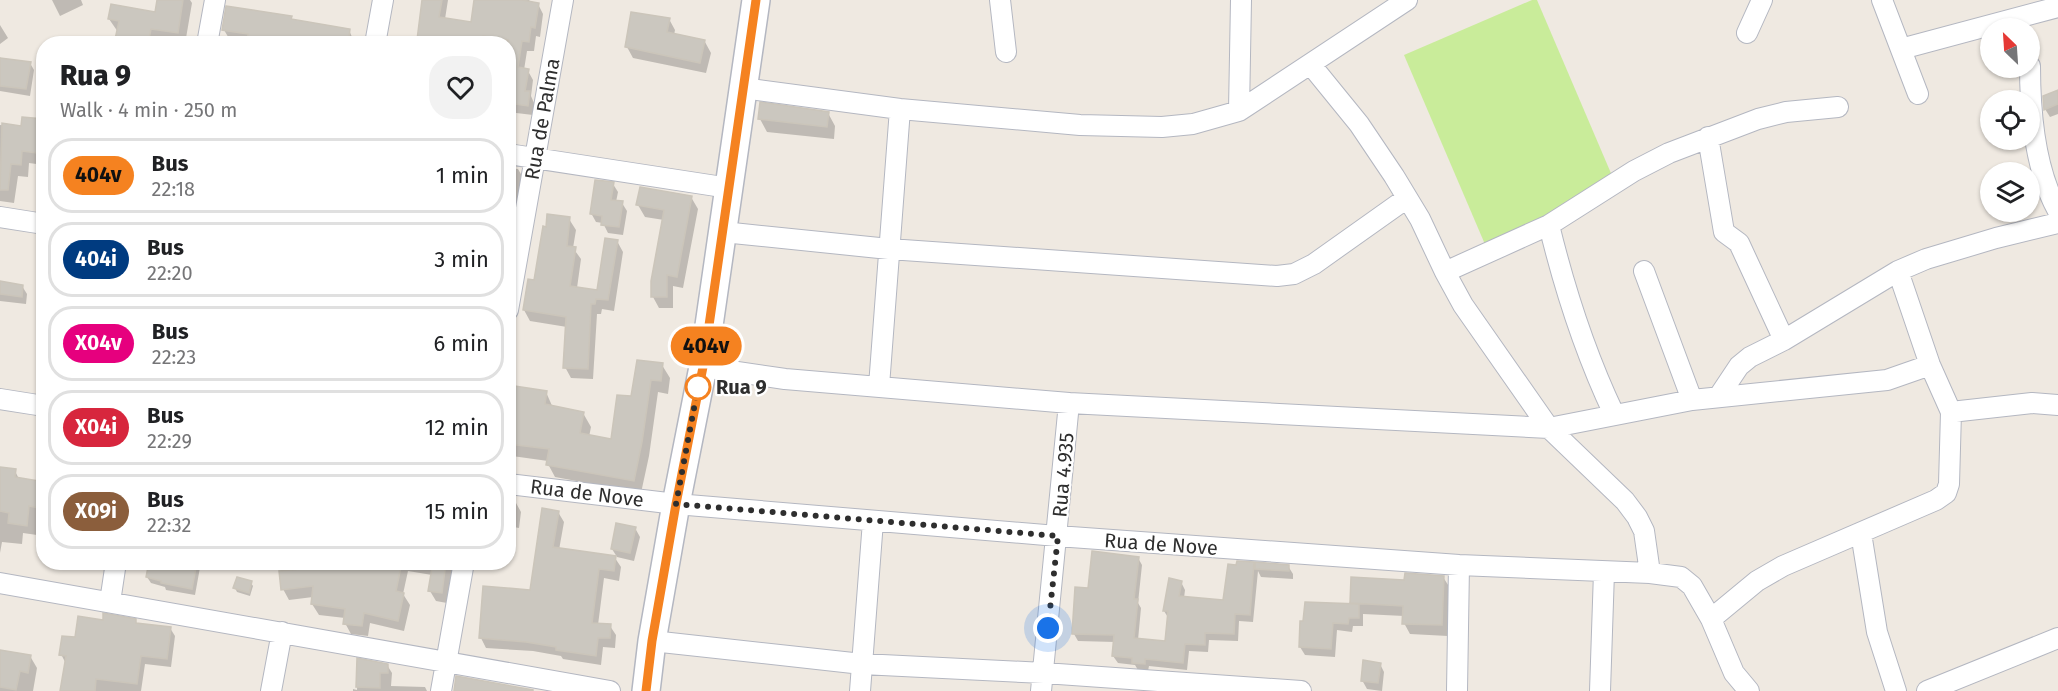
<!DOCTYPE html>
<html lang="en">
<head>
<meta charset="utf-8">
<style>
	body { margin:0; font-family:"Fira Sans",sans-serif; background:#f2f2f2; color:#202124; height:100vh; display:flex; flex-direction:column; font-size:22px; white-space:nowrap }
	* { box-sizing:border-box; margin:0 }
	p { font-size:20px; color:#757577 }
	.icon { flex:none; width:33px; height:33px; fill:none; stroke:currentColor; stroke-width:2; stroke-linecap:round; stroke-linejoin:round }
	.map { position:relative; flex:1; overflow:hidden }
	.details { position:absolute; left:36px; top:36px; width:480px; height:534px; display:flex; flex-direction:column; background:#fff; border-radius:24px; box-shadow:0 2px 4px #0004 }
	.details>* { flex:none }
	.badge { padding:0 12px; border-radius:20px; font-size:21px; line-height:39px }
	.needle { width:39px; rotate:335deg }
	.buttons { position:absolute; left:1980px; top:18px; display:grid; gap:12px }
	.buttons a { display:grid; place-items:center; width:60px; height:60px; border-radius:50%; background:#fff; box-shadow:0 2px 4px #0004; font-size:30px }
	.you { position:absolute; width:30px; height:30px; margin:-15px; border:4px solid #fff; border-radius:50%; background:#1a73e8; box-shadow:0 0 0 9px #1a73e833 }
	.map>.badge { position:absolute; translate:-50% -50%; box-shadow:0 0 0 3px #fff }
	.round { display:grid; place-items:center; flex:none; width:63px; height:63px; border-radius:24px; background:#f2f2f2 }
	.headline { display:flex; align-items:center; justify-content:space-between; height:102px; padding:0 24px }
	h1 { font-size:28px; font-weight:800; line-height:45px }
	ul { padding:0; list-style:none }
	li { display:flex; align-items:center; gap:18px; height:75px; margin:0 12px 9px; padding:0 12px; border:3px solid #e0e0e0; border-radius:24px }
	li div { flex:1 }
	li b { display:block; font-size:22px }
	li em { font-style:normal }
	li .badge { min-width:66px; font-weight:700; text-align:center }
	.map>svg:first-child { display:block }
</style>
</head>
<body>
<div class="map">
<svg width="2058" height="691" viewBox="0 0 2058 691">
	<rect width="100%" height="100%" fill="#efe9e1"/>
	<path fill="#c9ec9a" d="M1532,0H1537L1619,192L1487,249L1404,55Z"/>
	<path fill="#0003" d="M52,0H81L83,5L60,16Z
		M159,0H190L192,3L185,44L158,41L157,44H116L118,32L109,19L156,14Z
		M423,0H448L445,19L472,24L476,0H497L489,44H417Z
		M513,0H529L531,3L538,4L543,14L540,37L536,36L534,51H527L524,70L528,71L533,80L531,96L534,103L533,115L508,112V44H506Z
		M291,17L293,21L349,30L355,44H248L230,40L224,30Z
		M669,19L675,30L674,35L705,42L711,53L706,73L633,58L627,47Z
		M0,25L8,38L0,44Z
		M0,57L2,60L30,63L34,70L30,96L0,91Z
		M2058,91V114L2050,117L2045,109Z
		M828,113L835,126L834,139L767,132L760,119Z
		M44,121V165L29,163L28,177L18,176L14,203L0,201V125L22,127Z
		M508,168L518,169L525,181L520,211L508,209Z
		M613,184L618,192L616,202L622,203L627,211L623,235L608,233L603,223L596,222L591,213Z
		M691,197L698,209L683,288L673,286V308H659L653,297L664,220L645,217L638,205Z
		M569,219L576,230L573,248L581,259L577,288L598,292L617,241L623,252L614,311L602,309L601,314H597L593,379L571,378L565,367L567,327L530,321L524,310L536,282Z
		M0,283L22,286L27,294L26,304L0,301Z
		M662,365L670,378L668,394L658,392L649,456L641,493L555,477L548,464V461L512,456L508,451V402L546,392L553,408L583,413L591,427L589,437L612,441L632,398Z
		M0,468L15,471L19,479L44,483V536L23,533L22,544L2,542L0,553Z
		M508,502L516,503L521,512L519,528L508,526Z
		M558,512L564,522L559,550L615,558L621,567L619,581L604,578L598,625L610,626L616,635L615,648L603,647L601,665L563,659L561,656L533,651L486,648L481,638L531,592Z
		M635,528L640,537L634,561L617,557L612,549Z
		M1138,558L1142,565L1138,603L1141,608L1138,640L1167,643L1169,619L1164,611L1181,582L1185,590L1184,598L1225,602L1254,564L1256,569L1288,566L1293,574V579L1261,577L1258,571L1253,622L1239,621L1238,641L1209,640L1208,652L1189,651L1187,670L1149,666L1148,671L1138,670L1135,665L1118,663L1113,656L1115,642L1078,641L1074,634L1090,590Z
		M166,562H201L195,595L166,590L165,587L151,583L147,577L165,568Z
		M305,562H458L455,579L451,578L447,603L436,601L430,591L432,575L408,571L403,594L410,605L404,631L370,623L368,636L351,634L345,623V618L319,615L312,604L313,597L289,600L283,589L304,570Z
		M1443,577L1450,588L1448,636L1410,634L1404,623V616L1363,614V626H1353L1352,632L1337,630L1335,657L1305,655L1300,647L1353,605L1351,602L1406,582Z
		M251,583L253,586L250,596L237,592L235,588Z
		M135,621L138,625L170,628L175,636L171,667L145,664L141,691H62L65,662L61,654L76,639L104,622Z
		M0,652L30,656L37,668L33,691H0Z
		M358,660L387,665L392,673L391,686L425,687L427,691H353V689L357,690Z
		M1380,664L1384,672L1382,691L1367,689L1362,680Z"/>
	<path fill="#cbc7bf" stroke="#cbc5ba" stroke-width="1.5" d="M157,0H183L178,33L151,29L148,44H114L119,21L108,19L111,4L155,12Z
		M422,0H442L439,17L471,22L474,0H522L539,3L535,28L531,27L529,42L522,41L518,67L529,69L525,91H530L528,106L508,103V40L483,36L482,44H438L417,40Z
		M226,6L292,16L291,19L350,29L348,44H247L248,34L222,30Z
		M631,12L670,18L667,32L705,40L700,63L625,47Z
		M0,58L31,62L26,89L0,86Z
		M2058,90V104L2044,110L2043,96Z
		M760,102L829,112L827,127L758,119Z
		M22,117L44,119V154L22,151L21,165L11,164L8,190H0L2,123L21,126Z
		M595,180L614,182L611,200L623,201L619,227L601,225L602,216L590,214Z
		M640,187L692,196L677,277L667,275V297H651V281L664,210L636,205Z
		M547,214L570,217L567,246L576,247L570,286L597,290L605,238L618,240L608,300L596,299L595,304H591L588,369L563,368L566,317L523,310L528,279L534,280L543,226L546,227Z
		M0,281L23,285L22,297L0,294Z
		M637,360L663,363L661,381L651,380L642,442L634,481L546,465L549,449L508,444V385L547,391L545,404L584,412L580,433L611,439L617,395L631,396Z
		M0,467L16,469L15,477L44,482V509L29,506L27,526L8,523L9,513L0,511Z
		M542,508L559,511L553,547L616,556L614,571L599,569L592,623L611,624L610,638H598L596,656L556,650V647L526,642L479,638L483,586L530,590Z
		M616,523L636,527L630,553L611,549Z
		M1092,551L1139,557L1134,599H1138L1134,638L1165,641L1168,611H1163L1169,578L1182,581L1179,596L1223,600L1228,564L1236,565L1237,561L1254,562L1250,615L1235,614L1234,634L1205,633V645L1185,644L1183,663L1145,659V664L1132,663V658L1112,656L1114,635L1072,634L1075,587L1088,588Z
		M149,562L164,566L165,562H197L192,589L161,583V581L146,577Z
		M304,562H402L396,591L404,593L398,621L364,613L362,626L343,624L345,609L311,604L313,586L281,590L279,571L303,569Z
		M433,562H446L442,593L428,591Z
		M1255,562L1289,565V571L1255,569Z
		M1405,573L1444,576L1442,625L1402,624L1403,606L1350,603L1351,577L1404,580Z
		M237,577L252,581L249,593L233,588Z
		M1305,602L1359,604V618H1349L1348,624L1333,623L1331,649L1299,647L1300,621H1303Z
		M103,613L136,619V623L171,627L167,659L141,656L137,684L96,679L95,691H60L66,656L59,655L62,636L75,637L78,616L103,620Z
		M0,650L31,655L28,673L20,671L16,690L0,687Z
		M357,658L388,664V673H380V688L356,687Z
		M1363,660L1381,663L1378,683L1361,681Z
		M456,676L533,690V691H454Z"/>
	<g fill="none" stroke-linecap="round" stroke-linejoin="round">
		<defs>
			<path id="street" d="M1000,0L1006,52
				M1882,0L1918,94
				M1747,33L1762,0
				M207,44L215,0
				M375,44L383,0
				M1901,49L2058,7
				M1311,65L1359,124L1394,176L1420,219L1445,272L1463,305L1549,428L1625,501L1637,517L1644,531L1650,573
				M2030,66C2030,112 2035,170 2058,211
				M743,88L900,109L1080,125L1162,127L1193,124L1239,111L1407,0
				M1239,111L1241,0
				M1708,137L1724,232L1739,243L1784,340
				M508,154L729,188
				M0,217L44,224
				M1549,225C1565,291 1585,353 1614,414
				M723,232L889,249L1277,276L1294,274L1314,264L1407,198
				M1644,271L1692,400
				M1445,272L1549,225L1634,171L1669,153L1758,119L1786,112L1838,107
				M508,310L563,0
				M703,367L785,379L1069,403L1549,428L1692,400L1887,380L1930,365
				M879,386L900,109
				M1719,396L1739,366L1750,357L1784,340L1898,271L1926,259L1996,238L2058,223
				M0,399L44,406
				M1951,412L2032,403L2058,405
				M508,484L676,504L1057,536L1459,565L1650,573L1681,577L1692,586L1711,619L1734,673L1749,691
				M1861,533L1877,632L1896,691
				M0,583L610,691
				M110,602L116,562
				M1711,619L1757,581L1783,566L1936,500L1946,493L1949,484L1951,412L1930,365L1898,271
				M652,641L862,664L1044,673L1301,691
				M271,691L282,632
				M441,691L464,562
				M860,691L873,521
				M1041,691L1069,403
				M1457,691L1459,565
				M1600,691L1604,572
				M1927,691L2058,638"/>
			<path id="secondary" d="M646,691L652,641L676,504L703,367L756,0"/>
		</defs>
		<use href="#street" stroke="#b4b7c1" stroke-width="22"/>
		<use href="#secondary" stroke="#b4b7c1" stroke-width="30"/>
		<use href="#street" stroke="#fff" stroke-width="20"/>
		<use href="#secondary" stroke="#fff" stroke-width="27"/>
	</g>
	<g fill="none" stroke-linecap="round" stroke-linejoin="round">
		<defs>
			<path id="line" d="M646,691L652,641L676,504L703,367L756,0"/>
		</defs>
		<use href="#line" stroke="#fff" stroke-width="14"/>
		<use href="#line" stroke="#f58220" stroke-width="9"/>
		<path stroke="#2e2e2e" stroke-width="6" stroke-dasharray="0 10.8" d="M698,387L676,504L1058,536L1048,628"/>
	</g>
	<circle fill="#fff" stroke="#f58220" stroke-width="3" cx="698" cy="387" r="12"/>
	<g text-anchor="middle" stroke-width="4.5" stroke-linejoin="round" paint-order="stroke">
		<g font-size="20" fill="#2e2e2e" stroke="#fff">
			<text transform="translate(542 119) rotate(-80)" y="7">Rua de Palma</text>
			<text transform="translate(1063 475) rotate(-85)" y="7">Rua 4.935</text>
			<text transform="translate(587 493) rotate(7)" y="7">Rua de Nove</text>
			<text transform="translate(1161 544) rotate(4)" y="7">Rua de Nove</text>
		</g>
		<g font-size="20" font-weight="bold" fill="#2e2e2e" stroke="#fff" text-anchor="start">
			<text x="716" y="394">Rua 9</text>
		</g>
	</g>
</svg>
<div class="buttons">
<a><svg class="needle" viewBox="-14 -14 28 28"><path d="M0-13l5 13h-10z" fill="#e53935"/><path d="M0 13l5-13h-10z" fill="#757577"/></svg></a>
<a><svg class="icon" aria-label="locate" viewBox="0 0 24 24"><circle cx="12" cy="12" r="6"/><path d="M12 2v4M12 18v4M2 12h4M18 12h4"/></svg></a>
<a><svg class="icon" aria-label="layers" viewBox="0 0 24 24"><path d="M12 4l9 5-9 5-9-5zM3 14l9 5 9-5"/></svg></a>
</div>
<div class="you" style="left:1048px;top:628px"></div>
<b class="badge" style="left:706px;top:346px;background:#f58220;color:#111">404v</b>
<section class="details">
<div class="headline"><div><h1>Rua 9</h1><p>Walk · 4 min · 250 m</p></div><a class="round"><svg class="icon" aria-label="heart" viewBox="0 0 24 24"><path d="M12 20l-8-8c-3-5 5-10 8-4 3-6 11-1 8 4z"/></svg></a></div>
<ul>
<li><span class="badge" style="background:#f58220;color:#111">404v</span><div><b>Bus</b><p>22:18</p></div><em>1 min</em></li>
<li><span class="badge" style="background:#003b80;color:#fff">404i</span><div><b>Bus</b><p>22:20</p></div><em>3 min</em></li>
<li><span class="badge" style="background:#e6007e;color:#fff">X04v</span><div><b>Bus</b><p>22:23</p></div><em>6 min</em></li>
<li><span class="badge" style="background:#d7263d;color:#fff">X04i</span><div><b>Bus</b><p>22:29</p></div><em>12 min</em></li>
<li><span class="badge" style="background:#8b5e3c;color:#fff">X09i</span><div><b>Bus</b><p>22:32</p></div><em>15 min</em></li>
</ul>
</section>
</div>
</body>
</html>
